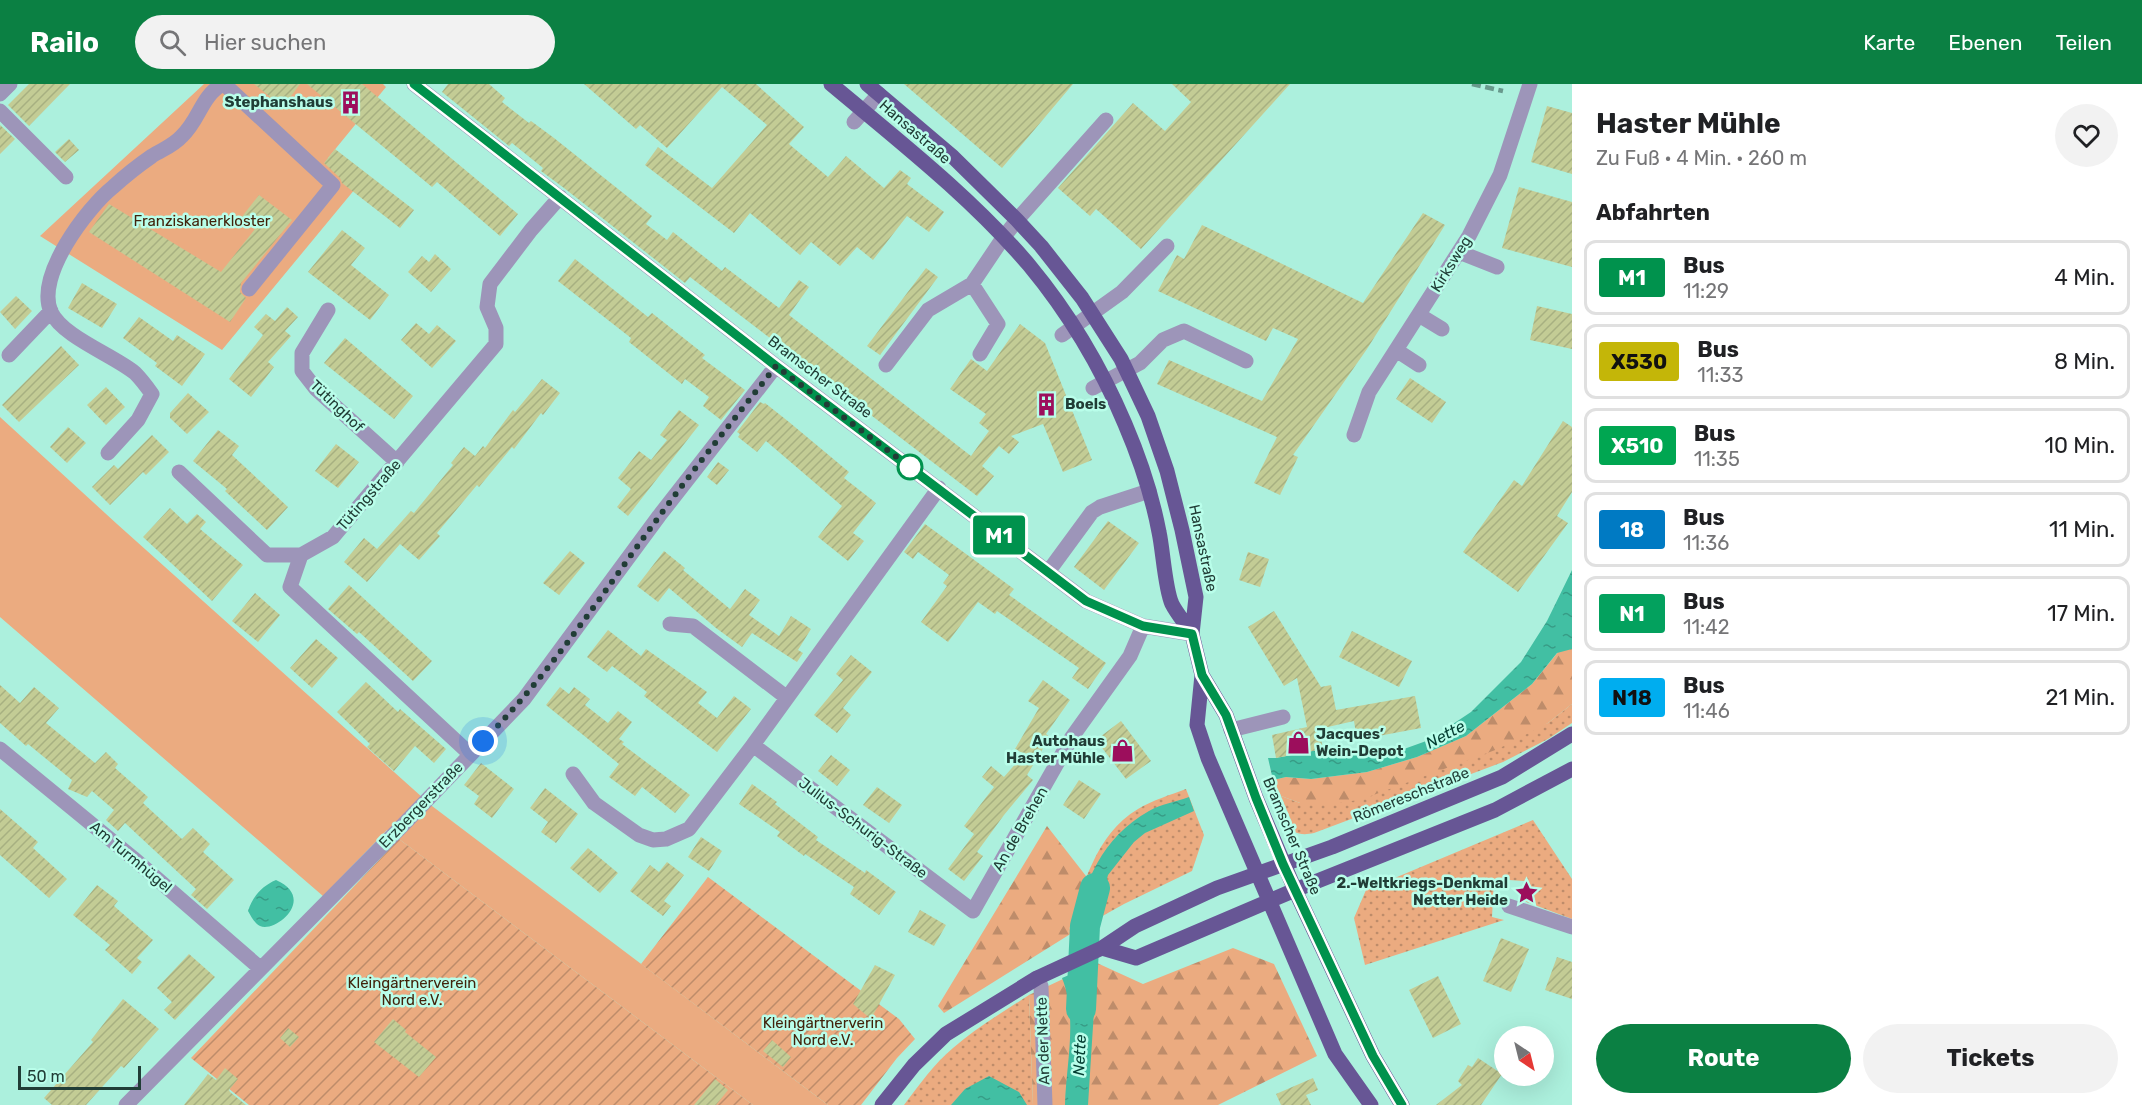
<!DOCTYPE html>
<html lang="de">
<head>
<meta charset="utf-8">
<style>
	body { margin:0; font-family:Rubik,sans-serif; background:#f2f2f2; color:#202124; height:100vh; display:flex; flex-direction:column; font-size:22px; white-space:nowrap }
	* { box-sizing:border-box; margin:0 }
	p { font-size:20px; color:#757577 }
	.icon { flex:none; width:33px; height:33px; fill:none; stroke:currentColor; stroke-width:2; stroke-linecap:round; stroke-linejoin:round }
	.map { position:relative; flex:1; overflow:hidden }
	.details { display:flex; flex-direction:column; background:#fff; width:570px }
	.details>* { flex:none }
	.badge { padding:0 12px; border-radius:4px; font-size:21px; line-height:39px }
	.needle { width:39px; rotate:145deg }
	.fabs { position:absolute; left:1494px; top:942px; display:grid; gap:12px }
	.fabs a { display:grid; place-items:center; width:60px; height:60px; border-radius:50%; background:#fff; box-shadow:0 6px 24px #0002; font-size:30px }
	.scale { position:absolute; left:18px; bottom:15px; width:123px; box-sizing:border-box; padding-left:6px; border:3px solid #213d36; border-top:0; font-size:16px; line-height:21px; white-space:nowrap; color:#213d36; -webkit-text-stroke:4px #b9feea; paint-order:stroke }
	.you { position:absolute; width:30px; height:30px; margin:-15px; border:4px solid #fff; border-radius:50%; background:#1a73e8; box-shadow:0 0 0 9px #1a73e833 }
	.map>.badge { position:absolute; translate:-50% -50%; box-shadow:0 0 0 3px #fff }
	h2 { padding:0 24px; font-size:22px; line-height:54px }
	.round { display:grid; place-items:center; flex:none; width:63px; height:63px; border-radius:32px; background:#f2f2f2 }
	.summary { display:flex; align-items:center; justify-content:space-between; height:102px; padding:0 24px }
	h1 { font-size:28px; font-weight:700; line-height:45px }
	.cta { display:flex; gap:12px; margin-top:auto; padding:12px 24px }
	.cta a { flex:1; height:69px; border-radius:36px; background:#0b8043; color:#fff; font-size:24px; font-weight:700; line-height:69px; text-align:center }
	.cta a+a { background:#f2f2f2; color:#202124 }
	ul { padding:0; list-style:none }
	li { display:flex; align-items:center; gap:18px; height:75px; margin:0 12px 9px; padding:0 12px; border:3px solid #e0e0e0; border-radius:12px }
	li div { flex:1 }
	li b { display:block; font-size:22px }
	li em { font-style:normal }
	li .badge { min-width:66px; font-weight:700; text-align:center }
	header { display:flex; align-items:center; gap:36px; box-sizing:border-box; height:84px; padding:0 30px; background:#0b8043; color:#fff }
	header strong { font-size:28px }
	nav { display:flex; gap:33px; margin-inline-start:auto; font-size:21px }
	.search { width:420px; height:54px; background:#f2f2f2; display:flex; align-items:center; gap:15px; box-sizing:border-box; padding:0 21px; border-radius:33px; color:#757577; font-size:22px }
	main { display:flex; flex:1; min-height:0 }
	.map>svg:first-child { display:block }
</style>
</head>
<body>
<header>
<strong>Railo</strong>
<div class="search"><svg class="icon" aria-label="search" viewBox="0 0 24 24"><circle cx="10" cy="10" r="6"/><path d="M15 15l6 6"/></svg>Hier suchen</div>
<nav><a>Karte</a><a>Ebenen</a><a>Teilen</a></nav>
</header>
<main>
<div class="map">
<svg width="1572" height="1021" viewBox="0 0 1572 1021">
	<defs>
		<pattern id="grass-dots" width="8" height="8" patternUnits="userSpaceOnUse" patternTransform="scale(1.5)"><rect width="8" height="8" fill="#ebab80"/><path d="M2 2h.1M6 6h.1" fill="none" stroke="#be8c6a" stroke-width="1.8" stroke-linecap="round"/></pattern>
		<pattern id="forest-firs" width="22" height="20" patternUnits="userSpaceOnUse" patternTransform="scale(1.5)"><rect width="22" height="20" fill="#ebab80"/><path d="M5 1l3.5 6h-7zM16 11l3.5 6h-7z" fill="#be8c6a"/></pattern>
		<pattern id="garden-furrows" width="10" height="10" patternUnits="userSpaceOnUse" patternTransform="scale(1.5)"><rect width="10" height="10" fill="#ebab80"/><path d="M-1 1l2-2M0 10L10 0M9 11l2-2" fill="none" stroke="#be8c6a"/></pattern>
		<pattern id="water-ripples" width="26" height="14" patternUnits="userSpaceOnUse" patternTransform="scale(1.5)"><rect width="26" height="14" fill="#42bfa3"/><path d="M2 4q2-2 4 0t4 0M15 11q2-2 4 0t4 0" fill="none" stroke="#379c86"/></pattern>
		<pattern id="building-hatch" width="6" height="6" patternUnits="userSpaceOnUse" patternTransform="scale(1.5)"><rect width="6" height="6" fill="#c3cc95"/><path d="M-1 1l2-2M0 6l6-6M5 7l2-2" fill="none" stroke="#a7b081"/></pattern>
	</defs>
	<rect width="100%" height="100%" fill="#acf0dd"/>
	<path fill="url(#grass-dots)" d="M1572,620V639L1548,655L1503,678L1314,749C1300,752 1294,749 1283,740L1291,736L1281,712L1300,719L1548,639Z
		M1186,705L1204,751L1192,787L1124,820L1072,849H1068C1082,805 1095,750 1138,725C1153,716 1170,711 1186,705Z
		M1533,736L1572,795V835L1524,817V797L1494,795L1492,833L1504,836L1365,881L1354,834L1366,806Z
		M1029,911L1033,1021H904C919,1001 934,980 953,964C976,944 1003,928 1029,911Z"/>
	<path fill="url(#forest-firs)" d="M1572,551V620L1548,639L1498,665L1360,716L1316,721L1300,719L1281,712L1273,696L1286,693L1311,695L1367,688L1417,673L1466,652L1532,600Z
		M1047,742L1086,792L1068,849H1072L944,929L938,922Z
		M1233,864L1274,880L1317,972L1218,1021H1033L1029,911L1097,879L1143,900Z"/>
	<path fill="#ebab80" d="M204,0H383L386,3L328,74L360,99L222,266L40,152Z
		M0,333L117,440L432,722L828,1021H753L387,746L323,812L0,533Z"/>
	<path fill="url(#garden-furrows)" d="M399,755L753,1021H249L191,974Z
		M708,793L899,935L915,955L897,974L861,1021H828L641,880Z"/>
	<path fill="url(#water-ripples)" d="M1572,486V565L1557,569L1532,600L1466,652L1417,673L1367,688L1311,695L1286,693L1273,696L1268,674H1276L1323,665L1350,671L1372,670L1404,665L1429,656L1471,628L1521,578L1547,537Z
		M1189,713L1194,727L1145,749L1134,758L1108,791L1100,822L1099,835L1072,849C1085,798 1101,754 1149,727C1161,720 1176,718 1189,713Z
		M276,796C317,814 276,849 260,842C254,839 251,832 248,827C253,812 262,802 276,796Z
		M1097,879L1088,1021H1065C1066,980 1078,934 1062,894Z
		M989,992L1019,1008L1027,1021H951L965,1005Z"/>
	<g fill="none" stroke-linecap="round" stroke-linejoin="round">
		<path stroke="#42bfa3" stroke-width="30" d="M1081,925L1085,842L1095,804"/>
	</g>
	<path fill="url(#building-hatch)" d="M29,0H70L29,42L8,21Z
		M254,0H300L283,23Z
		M307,0H362L518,130L500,152L437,98L432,103Z
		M448,0H489L505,14L502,18L529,39L531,37L554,54L652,132L646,140L667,156L673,148L722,187L725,183L779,224L799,196L809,203L789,231L971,372L989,347L979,339L986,330L950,305L971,275L987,287L1020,240L1045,259L1092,376L1063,388L1043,340L1011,352L1019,358L1009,370L999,362L982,382L994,392L977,412L690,193L685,199L564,104L541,87L543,84L512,59L509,62L442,8Z
		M584,0H756L804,43L789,60L828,93L846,72L884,104L900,86L911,94L907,100L944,128L929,148L907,132L873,176L857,163L840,182L811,158L800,171L750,129L734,149L645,81L658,63L712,104L767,41L722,3L667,64L640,41L636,45Z
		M904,0H1073L1002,84Z
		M1172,0H1290L1141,165L1096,125L1090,132L1058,104L1133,19L1165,47L1191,18Z
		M1547,22L1572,29V90L1531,78Z
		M0,41L15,55L0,70Z
		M69,55L79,66L65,78L55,68Z
		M335,65L414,126L400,144L342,99L340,94L324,79Z
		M1519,103L1572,118V183L1502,164Z
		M259,111L292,136L241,199L240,208L246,214L230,238L89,148L109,120L221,188L255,145L241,134Z
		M1423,129L1445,141L1367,265L1293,371L1298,373L1280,411L1254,399L1277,353L1157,300L1169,276L1262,317L1298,255L1273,244L1266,257L1158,207L1177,171L1184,175L1202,141L1363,219Z
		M342,146L365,164L351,181L389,211L370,236L308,188Z
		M435,170L451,185L431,208L408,188L422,172L429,178Z
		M575,175L648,233L652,229L705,271L702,274L745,306L721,336L703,322L709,313L685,295L682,300L629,258L631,254L558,197Z
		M926,184L938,193L880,271L867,262Z
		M82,199L117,220L102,244L68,224Z
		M16,212L32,227L15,245L0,228Z
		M1537,222L1572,230V265L1530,256Z
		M287,223L298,233L285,247L291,252L268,278L274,283L251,313L229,295L263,251L254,243L266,230L275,237Z
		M139,233L173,257L177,251L205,270L182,302L155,282L157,279L123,254Z
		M416,239L429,250L437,241L456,257L432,284L401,256Z
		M345,254L413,312L394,335L324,279Z
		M61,262L79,281L19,338L2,321Z
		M1410,294L1446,318L1432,339L1396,315Z
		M542,295L560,309L543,331L541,329L514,365L512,363L479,403L477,401L437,449L440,452L419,476L400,460L367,498L344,478L364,454L377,465L411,427L414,429L453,381L451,379L464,363L475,372L483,362L485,364L513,326L515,328Z
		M106,303L125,323L106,341L87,321Z
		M188,309L209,328L187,350L170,334V329Z
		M760,318L764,320L765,319L789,338L849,388L844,394L876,419L853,449L864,457L848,477L818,453L842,422L766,357L757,368L738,353L740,350L737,348Z
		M679,326L699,341L628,432L617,423L631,405L618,394L639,367L651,376L667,356L660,351Z
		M1563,337L1572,343V408L1557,432L1568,439L1518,508L1463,468L1514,396L1522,402Z
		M68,343L86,359L67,379L50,363Z
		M218,346L239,362L232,371L288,423L267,446L225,407L227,405L193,377Z
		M152,351L169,368L146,391L143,388L110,421L92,403L114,381L118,385Z
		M336,360L359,378L338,404L315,387Z
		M718,378L729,386L717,401L707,393Z
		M170,424L187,440L197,430L206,438L200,445L243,481L212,517L143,453Z
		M1108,437L1139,459L1104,506L1074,483Z
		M925,440L1014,505L1009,511L1106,579L1088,605L1072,594L1079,584L997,527L995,530L978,518L948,558L921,538L947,502L943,499L949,491L918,468L913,475L904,468Z
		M570,467L585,479L559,511L543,499Z
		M664,467L685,484L683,486L730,525L745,505L760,516L749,531L779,552L791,532L811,545L798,566L803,569L797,578L752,549L742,563L716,544L669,504L658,518L637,502Z
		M1248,468L1269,475L1260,503L1239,496Z
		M349,501L432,577L413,597L359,548L357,550L328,525Z
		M255,509L280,531L258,558L232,537Z
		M1274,527L1321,603L1331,601L1336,626L1415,612L1421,644L1357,656L1354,637L1319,645L1323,665L1276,674L1272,651L1307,643L1297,594L1284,602L1248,543Z
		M608,546L641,572L646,565L707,608L698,619L717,634L734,612L751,625L717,668L644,612L647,608L612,582L607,588L587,573Z
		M1352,547L1412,577L1399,603L1339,573Z
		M316,555L338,574L312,604L290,584Z
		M851,571L872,588L843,624L851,631L837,649L814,631L843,596L836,590Z
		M1043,596L1070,616L1046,650L1050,653L1027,691L1033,696L1004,731L977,768L983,772L964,797L948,785L974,750L964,742L994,703L982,693L991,682L1004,693L1024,670L1015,665L1039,624L1028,617Z
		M366,598L398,628L400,625L446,665L434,679L415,662L394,687L367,663L370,660L337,628Z
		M0,601L20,619L34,603L59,624L46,639L95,679L106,668L118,680L115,684L148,713L143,719L182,755L193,744L210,760L203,768L234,796L207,825L191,811L196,805L125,739L118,747L106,736L114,726L92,707L87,713L68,705L72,696L28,660L26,662L0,639Z
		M560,603L569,610L574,603L590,615L585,621L608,639L618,627L632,638L619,655L624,658L622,660L690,711L675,729L642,703L635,712L609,693L619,680L546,621Z
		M1121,637L1151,677L1126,695L1096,656Z
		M831,671L850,686L837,702L818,687Z
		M481,679L514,705L492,734L474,720L479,712L464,701Z
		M1079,696L1101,710L1084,735L1063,721Z
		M752,700L777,718L775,720L818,753L816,756L865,789L866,786L896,808L879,831L850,810L854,803L805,770L804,772L777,752L780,748L739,720Z
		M877,703L902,721L889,739L863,721Z
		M545,704L578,730L556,759L541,748L548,738L530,724Z
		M0,725L38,758L33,764L67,795L49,814L0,771Z
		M701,753L722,767L709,787L688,773Z
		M588,764L618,789L600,809L570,784Z
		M667,778L684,791L664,817L671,822L663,832L630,807L650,781L659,788Z
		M97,801L118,817L114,822L153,856L137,874L142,878L132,890L105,866L110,861L73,831Z
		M920,826L946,841L934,862L908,848Z
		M1501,854L1529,865L1511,908L1483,897Z
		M189,870L215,893L175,936L164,926L172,918L157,904Z
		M1557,873L1572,878V915L1545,906Z
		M875,881L895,891L871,935L853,920Z
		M1438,892L1461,940L1433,954L1409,906Z
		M123,915L159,945L124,984L121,982L86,1021H52L44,1014L93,958L91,956Z
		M393,935L406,946L405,948L436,973L419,993L374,958Z
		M288,944L299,953L290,963L280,954Z
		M772,956L791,973L783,983L763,967Z
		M1478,974L1502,990L1481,1021H1436L1462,1001L1458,997L1468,981L1472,983Z
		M225,984L238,995L229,1006L230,1008L246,1021H184L208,990L216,996Z
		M1313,994L1318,1006L1306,1011L1311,1021H1281L1276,1010Z
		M715,995L728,1006L716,1021H694Z"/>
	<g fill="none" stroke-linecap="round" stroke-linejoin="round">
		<path stroke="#9d95b9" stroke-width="15" d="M224,0L333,101L249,205
			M414,0L776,282L1086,517L1143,542L1192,550
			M0,10L10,0
			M0,27L66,93
			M854,38L879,10
			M1459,168L1497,183
			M328,226L302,269V287L316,305L397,378
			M1419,231L1442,245
			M1062,251L1122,208L1167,162
			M1396,266L1419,281
			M980,270L998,240L972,200L1003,154L1017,136L1106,36
			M9,271L51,227
			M886,281L928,226L972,200
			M1093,304L1140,279L1163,256L1184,247L1246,277
			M1354,351L1369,308L1469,152L1500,91L1530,0
			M108,369L138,336L152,310C147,303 141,295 135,289C113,271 63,253 51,228C35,192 87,124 113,103C125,92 139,81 152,72C163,65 173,62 182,52C200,35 201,12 223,0
			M179,388L267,471H301
			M1048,488L1092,428L1100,423L1149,407
			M670,540L693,542L786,613
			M1231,646L1283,633
			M753,661L973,827L1072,653L1130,572L1143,542
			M0,665L133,774L260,884
			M470,670L290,503L301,471L333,453L496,260V244L487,223L490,200L531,146L560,113
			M573,690L594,719L639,751L653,756L666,755L689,745L753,661L939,404
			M1509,822L1572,843
			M1037,894L1041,902L1045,1021
			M126,1021L402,742L524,615L659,432L776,282"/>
		<path stroke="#675695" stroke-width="15" d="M831,0C899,57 971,113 1029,181C1068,228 1101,283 1125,340C1140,375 1152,411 1159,448C1163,466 1165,505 1172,520C1177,530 1186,540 1192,550
			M867,0L953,73L1017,136L1041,162L1082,214L1121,275L1148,332L1167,387L1182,446L1196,513L1192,550L1202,591L1197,641L1208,674L1335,970L1371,1021
			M1202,591L1226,631L1256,714L1295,806L1373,972L1402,1021
			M1102,864L1136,874L1295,806L1495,726L1572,685
			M882,1021L914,981L946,950L1037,894L1102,864L1135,842L1217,804L1332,763L1502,693L1572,650"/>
		<path stroke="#68998c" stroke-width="4.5" stroke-dasharray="9 4.5" stroke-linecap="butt" d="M1472,0L1503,7"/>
	</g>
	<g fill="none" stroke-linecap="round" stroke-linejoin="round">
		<defs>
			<path id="line" d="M414,0L776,282L1086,517L1143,542L1192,550L1202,591L1226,631L1256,714L1283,780L1373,972L1402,1021"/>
		</defs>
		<use href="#line" stroke="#fff" stroke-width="14"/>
		<use href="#line" stroke="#00924d" stroke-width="9"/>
		<path stroke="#213d36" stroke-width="6" stroke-dasharray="0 10.8" d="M483,657C550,590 602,510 658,434C696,382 736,333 776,282L911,384L910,383"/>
	</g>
	<defs>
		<symbol id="building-bare" viewBox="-9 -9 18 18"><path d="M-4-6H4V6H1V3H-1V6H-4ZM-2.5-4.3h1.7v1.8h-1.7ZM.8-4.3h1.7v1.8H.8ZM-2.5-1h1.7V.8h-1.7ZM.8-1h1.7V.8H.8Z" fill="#9c0e5c" stroke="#b9feea" stroke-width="2.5" paint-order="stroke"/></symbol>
		<symbol id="shop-bare" viewBox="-9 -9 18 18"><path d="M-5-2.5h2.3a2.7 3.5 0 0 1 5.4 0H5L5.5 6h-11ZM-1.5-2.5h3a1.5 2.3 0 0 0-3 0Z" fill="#9c0e5c" stroke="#b9feea" stroke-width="2.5" paint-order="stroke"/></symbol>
		<symbol id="sight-bare" viewBox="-9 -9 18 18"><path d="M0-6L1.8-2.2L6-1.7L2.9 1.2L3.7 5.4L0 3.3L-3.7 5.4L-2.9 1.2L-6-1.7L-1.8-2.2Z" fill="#9c0e5c" stroke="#b9feea" stroke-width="2.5" paint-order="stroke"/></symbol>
	</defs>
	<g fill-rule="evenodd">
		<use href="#building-bare" x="334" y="2" width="33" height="33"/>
		<use href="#building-bare" x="1030" y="304" width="33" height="33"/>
		<use href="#shop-bare" x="1282" y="642" width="33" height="33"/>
		<use href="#shop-bare" x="1106" y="650" width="33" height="33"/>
		<use href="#sight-bare" x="1510" y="792" width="33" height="33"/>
	</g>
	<circle fill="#fff" stroke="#00924d" stroke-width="3" cx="910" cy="383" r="12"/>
	<g text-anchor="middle" stroke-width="5" stroke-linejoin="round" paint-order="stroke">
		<g font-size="15" font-weight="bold" fill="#213d36" stroke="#b9feea" text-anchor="end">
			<text x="333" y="23">Stephanshaus</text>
			<text x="1065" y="325" text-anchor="start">Boels</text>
			<text x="1316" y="655" text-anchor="start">Jacques’<tspan x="1316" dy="17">Wein-Depot</tspan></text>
			<text x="1105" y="662">Autohaus<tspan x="1105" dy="17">Haster Mühle</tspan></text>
			<text x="1508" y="804">2.-Weltkriegs-Denkmal<tspan x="1508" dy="17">Netter Heide</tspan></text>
		</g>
		<g font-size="15" fill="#213d36" stroke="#b9feea">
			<text transform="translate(915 48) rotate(41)" y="5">Hansastraße</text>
			<text transform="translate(1451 180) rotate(-58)" y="5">Kirksweg</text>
			<text transform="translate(820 293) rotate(37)" y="5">Bramscher Straße</text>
			<text transform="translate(337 322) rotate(44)" y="5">Tütinghof</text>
			<text transform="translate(369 411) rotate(-49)" y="5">Tütingstraße</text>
			<text transform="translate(1203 464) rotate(78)" y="5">Hansastraße</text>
			<text transform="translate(1411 711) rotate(-22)" y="5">Römereschstraße</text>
			<text transform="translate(421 721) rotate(-46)" y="5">Erzbergerstraße</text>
			<text transform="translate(863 744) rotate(37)" y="5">Julius-Schurig-Straße</text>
			<text transform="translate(1020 745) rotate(-60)" y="5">An de Brehen</text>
			<text transform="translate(1292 752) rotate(67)" y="5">Bramscher Straße</text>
			<text transform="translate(131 773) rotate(40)" y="5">Am Turmhügel</text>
			<text transform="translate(1043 957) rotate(-92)" y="5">An der Nette</text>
		</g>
		<g font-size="15" fill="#42230b" stroke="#b9feea">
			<text x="202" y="142">Franziskanerkloster</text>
			<text x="412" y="904">Kleingärtnerverein<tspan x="412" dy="17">Nord e.V.</tspan></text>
			<text x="823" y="944">Kleingärtnerverin<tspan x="823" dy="17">Nord e.V.</tspan></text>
		</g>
		<g font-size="16" font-style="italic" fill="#033d31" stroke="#b9feea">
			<text transform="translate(1445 650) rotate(-28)" y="6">Nette</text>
			<text transform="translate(1079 971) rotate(-87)" y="6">Nette</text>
		</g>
	</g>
</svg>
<div class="fabs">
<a><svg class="needle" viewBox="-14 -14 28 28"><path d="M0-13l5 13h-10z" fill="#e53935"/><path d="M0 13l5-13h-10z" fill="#757577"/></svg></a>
</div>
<div class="scale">50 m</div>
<div class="you" style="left:483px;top:657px"></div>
<b class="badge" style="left:999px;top:451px;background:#00924d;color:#fff">M1</b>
</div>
<section class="details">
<div class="summary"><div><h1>Haster Mühle</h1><p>Zu Fuß · 4 Min. · 260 m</p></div><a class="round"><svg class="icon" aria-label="heart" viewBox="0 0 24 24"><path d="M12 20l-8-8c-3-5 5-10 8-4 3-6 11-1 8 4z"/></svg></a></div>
<h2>Abfahrten</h2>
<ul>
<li><span class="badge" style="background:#00924d;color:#fff">M1</span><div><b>Bus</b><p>11:29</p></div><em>4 Min.</em></li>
<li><span class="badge" style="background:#c4b608;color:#111">X530</span><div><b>Bus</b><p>11:33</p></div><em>8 Min.</em></li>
<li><span class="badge" style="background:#00a651;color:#fff">X510</span><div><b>Bus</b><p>11:35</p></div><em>10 Min.</em></li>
<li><span class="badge" style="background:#007ac3;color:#fff">18</span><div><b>Bus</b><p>11:36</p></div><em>11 Min.</em></li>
<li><span class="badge" style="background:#03a15e;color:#fff">N1</span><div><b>Bus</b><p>11:42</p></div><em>17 Min.</em></li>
<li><span class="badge" style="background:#00adef;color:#111">N18</span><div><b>Bus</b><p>11:46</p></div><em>21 Min.</em></li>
</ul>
<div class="cta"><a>Route</a><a>Tickets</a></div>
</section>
</main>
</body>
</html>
